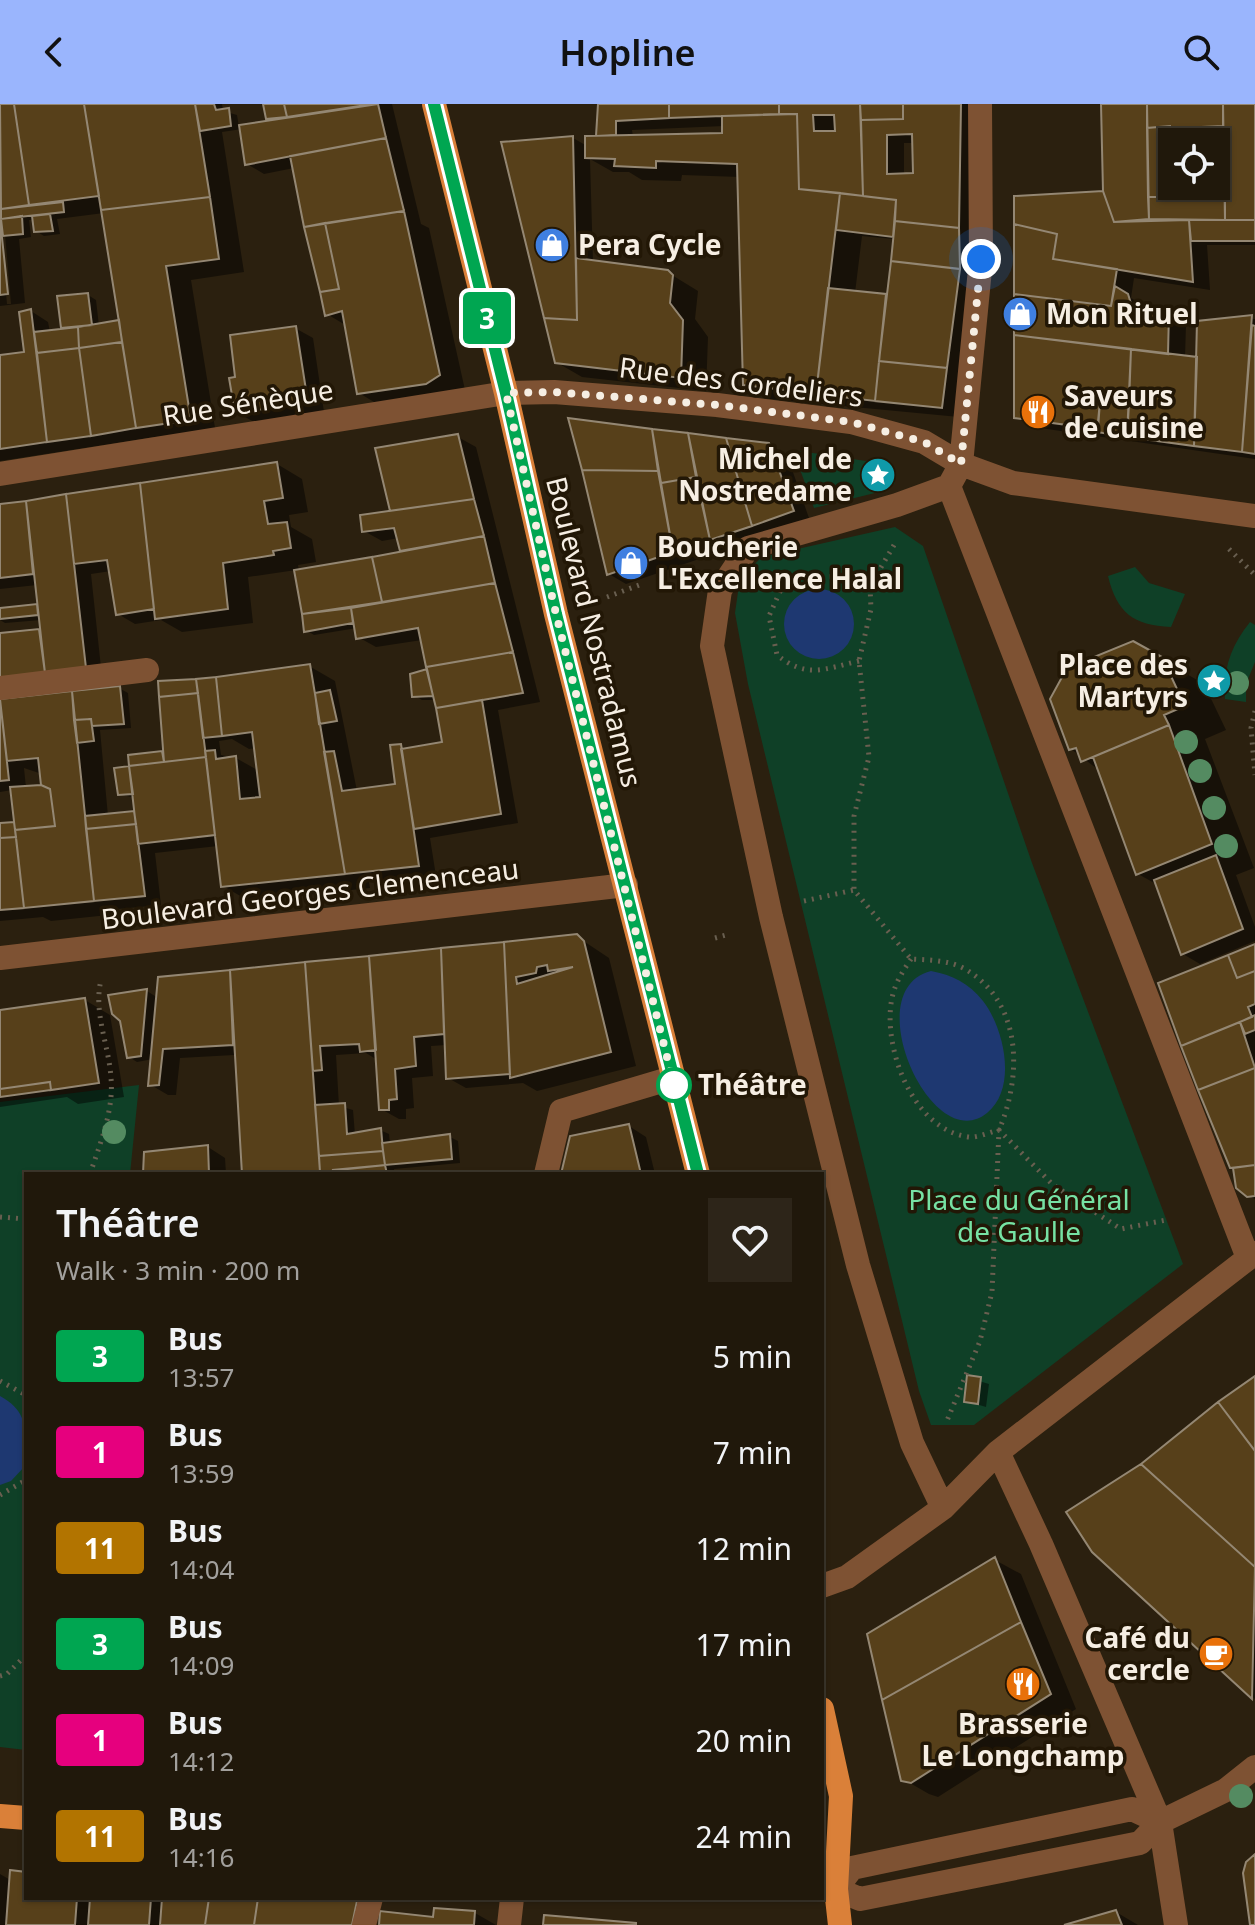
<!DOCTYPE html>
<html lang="en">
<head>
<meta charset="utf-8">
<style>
	body { margin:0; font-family:"Noto Sans",sans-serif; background:#2d2519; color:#f1f3f6; height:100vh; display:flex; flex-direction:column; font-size:30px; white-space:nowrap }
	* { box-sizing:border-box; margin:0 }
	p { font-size:26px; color:#a2a09d }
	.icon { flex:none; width:44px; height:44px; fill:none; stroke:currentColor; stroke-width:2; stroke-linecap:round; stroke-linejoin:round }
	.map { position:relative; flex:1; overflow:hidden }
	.details { position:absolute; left:24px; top:1068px; width:800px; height:728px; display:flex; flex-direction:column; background:#20180b; border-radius:0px; box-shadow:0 2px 6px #0004,0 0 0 2px #3d372c }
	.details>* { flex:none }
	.badge { padding:0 16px; border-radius:6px; font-size:28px; line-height:52px }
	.tools { position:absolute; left:1158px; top:24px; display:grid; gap:16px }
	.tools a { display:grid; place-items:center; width:72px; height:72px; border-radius:0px; background:#20180b; box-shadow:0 2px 6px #0004,0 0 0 2px #3d372c; font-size:40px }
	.you { position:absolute; width:40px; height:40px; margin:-20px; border:6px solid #fff; border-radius:50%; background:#1a73e8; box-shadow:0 0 0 12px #1a73e833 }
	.map>.badge { position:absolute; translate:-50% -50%; box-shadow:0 0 0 4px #fff }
	.round { display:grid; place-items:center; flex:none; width:84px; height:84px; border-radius:0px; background:#2d2519 }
	.headline { display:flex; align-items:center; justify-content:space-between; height:136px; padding:0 32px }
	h1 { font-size:38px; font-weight:600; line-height:60px }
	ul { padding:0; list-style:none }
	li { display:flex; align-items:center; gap:24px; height:96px; padding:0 32px }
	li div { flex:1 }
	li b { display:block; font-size:30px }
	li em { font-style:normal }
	li .badge { min-width:88px; font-weight:700; text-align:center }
	header { display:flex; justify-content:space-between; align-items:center; height:104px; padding:0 32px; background:#9ab5fd; color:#111; font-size:36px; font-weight:600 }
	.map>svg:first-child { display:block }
</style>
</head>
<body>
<header><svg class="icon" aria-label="back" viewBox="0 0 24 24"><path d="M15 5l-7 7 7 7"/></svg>Hopline<svg class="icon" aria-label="search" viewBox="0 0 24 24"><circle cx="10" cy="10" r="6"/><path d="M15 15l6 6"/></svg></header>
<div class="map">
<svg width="1255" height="1821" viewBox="0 0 1255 1821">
	<rect width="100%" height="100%" fill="#2b200f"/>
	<path fill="#0f4027" d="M793,346L879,359L889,364L895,379L887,386L814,404Z
		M895,423L923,442L1032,759L1183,1160L974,1321H931L919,1287L748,580L735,509L740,474L762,453Z
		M1135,463L1149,479L1185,490L1171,523C1133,521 1117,509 1108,472Z
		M1250,518L1255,521V558L1246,580V598L1225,595C1223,564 1231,542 1250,518Z
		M139,981L130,1070H26V1646L0,1643V998Z"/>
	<path fill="#1e3871" d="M784 520a35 35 0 1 1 70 0a35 35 0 1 1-70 0Z
		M931,867C952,871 969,879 983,897C1004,924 1018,984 987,1009C932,1054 856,886 931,867Z
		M0,1292C30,1308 26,1330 26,1361L11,1377L0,1381Z"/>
	<path fill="#0007" fill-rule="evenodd" d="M0,0H222L223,7L237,11L239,23L273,17L268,14L265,0H392L421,120L429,124L465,286L384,304L359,289L347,222L327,210L294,64L264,70L247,60L242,25L222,28L244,168L191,176L216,330L155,333L0,357V253L26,250L31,207L48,218L50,228L63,226L59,194L88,191L96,196L99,222L121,218L104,109L57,115L60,130L44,132L36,127L34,116H29L31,133L19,135L25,199L0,202ZM1,130H5L11,200H7Z
		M599,0H978L977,173L959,313L770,295L745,280L740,73L682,71L681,77L642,76L629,68H613L590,55L593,158L667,168L698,187L695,215L708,233L706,287L582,273L556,258L573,34L587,42L598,33ZM724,22V31L633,33L632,26ZM904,39H914L915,71H904ZM862,132L894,135L888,192L855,189Z
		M1103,0H1255V141H1207L1210,186L1134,174L1131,194L1145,202L1147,208L1168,210L1186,220L1185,254L1199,255V218L1255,215V355L1033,323L1016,313L1106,89ZM1172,38H1216V82H1172Z
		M295,224L313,234L324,308L254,318L236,308L237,274Z
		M571,317L769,341L787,351L810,417L626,480L609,470Z
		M458,333L476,343L540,598L498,606L518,719L430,734L436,772L369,778L370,784L249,797L223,782L218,742L155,749L161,801L118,805V810L51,817L43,813L0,817V721L16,719L12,686L0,688V597L119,584L128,589L131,624L100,626L108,712L137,711L135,694L119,690L131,664L162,649L166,651L216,575L309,562L335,577L357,687L398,682L400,642L407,646L444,640L435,596H422L414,591L429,567L422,536L376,543L358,533L357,524L314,531L306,526L296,466L248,473L253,519L182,528L161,516L135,520L118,510L111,467L91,470L102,573L0,579V531L42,529L41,516L5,519L0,516V506L39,501L37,481L0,485V402L277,360L302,375L308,408L289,411L291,423L312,435L316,458L298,461L299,467L402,448L399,434L382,437L364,427L393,408ZM232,635L249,645L256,644L259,667L236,654L221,651L219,637ZM24,664L42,670L48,687L26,684Z
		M1161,555L1204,580L1226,626L1205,635L1254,764L1236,771L1255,823V837L1200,860L1183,850L1158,781L1138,770L1100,667L1071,645Z
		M576,832L609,854L636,962L537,987L523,979L466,984L448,974L446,941L431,942L433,972L412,974L414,1004L406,1005V1015H399L381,1005L379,957L366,949L336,951L339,1002L353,1006L355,1031L380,1026L389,1030L390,1040L450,1033L458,1037L460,1059L394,1065L395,1070H244L232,877H228L234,951L180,954L176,991H168L151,981L153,955L137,958L129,953L122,916L110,893L147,887L158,894L160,875Z
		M1255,843V1095L1248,1091L1231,1063L1160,880Z
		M85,896L110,911L124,993L78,1000L67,993L0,1003V909Z
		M629,1022L646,1033L655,1070H563Z
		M208,1043L225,1054L226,1070H145Z
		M969,1274L989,1280L986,1303L966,1297Z
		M1255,1275V1595L1093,1446L1142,1362Z
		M995,1456L1021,1470L1076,1605L938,1693L929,1690L903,1675Z
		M0,1770L12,1777L26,1770V1794H304L357,1799L374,1809L371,1821H0Z
		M1116,1808L1138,1821H1072Z
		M475,1809L496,1821H381L435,1815Z"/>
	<path fill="#57401a" stroke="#948773" stroke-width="2" fill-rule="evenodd" d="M0,0H14L29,101L1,105Z
		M14,0H84L99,92L29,101Z
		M84,0H195L210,93L101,106Z
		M195,0H214L216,6L229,4L231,22L200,27Z
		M263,0H284L287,13L266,15Z
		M284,0H373L287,13Z
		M378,0L386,34L245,61L239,21Z
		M598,0H669V14L616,17V31L596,32Z
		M669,0H779V10L669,14Z
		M779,0H860L863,92L799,85L797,10H779ZM813,11H834L835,27H814Z
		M860,0H903V15L861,16Z
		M903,0H961L959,124L895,117L896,96L863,92L861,16L903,15ZM912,30L913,69L887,70V31Z
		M1101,0H1147L1149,115L1114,118L1103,87Z
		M1147,0H1223V22L1202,23L1201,36H1171L1170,22L1147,24Z
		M1223,0H1255V116H1225Z
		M797,10L799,85L840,89L816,290L743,281L737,60L656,57V64L614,62L615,55L585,54V32L722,29V12Z
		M1170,22L1171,36H1201L1202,23L1223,22L1225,93H1148L1147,24ZM1172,38H1216V82H1172Z
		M573,32L577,216L544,214L501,38Z
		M386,34L404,107L304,123L290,52Z
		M1103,87L1114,118L1189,116L1193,178L1053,155L1057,130L1014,120V92Z
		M840,89L896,96L893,133L836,126Z
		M210,93L219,155L166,162L191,316L136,324L101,106Z
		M1148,93H1225V116L1149,115Z
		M63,98L64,108L1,115V105Z
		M404,107L440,271L426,280L357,290L342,207L325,212L320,188L339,185L325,119Z
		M50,110L53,127L34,128L32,112Z
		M22,112L23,130L3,132L1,115Z
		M0,115L8,190L0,191Z
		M1189,116H1255V137H1191Z
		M895,117L959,124L960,165L891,157Z
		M325,119L339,185L320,188L304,123Z
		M1014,120L1057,130L1053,155L1117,165L1111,202L1014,190Z
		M576,154L668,166L673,171L670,199L683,216L681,274L555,259L544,214L577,216Z
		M891,157L960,165L947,264L879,257Z
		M1115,182L1128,190L1133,206L1169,208L1168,250L1014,231V190L1111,202Z
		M828,184L886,190L875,297L816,290Z
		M88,189L92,221L61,224L57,192Z
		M31,205L47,338L0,345V251L24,248L19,208Z
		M1252,211L1242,348L1194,342L1197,217Z
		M119,216L122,238L79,244L78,223Z
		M1252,221L1255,222V350L1242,348Z
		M296,222L308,299L235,309L229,274L235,273L230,231Z
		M78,223L79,244L37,249L34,228Z
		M1014,231L1131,245L1129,300L1100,297L1098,325L1014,314Z
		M122,238L136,324L91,332L79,244Z
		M79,244L91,332L47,338L37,249Z
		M1131,245L1197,253L1194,342L1127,333Z
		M879,257L947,264L942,304L875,297Z
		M1100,297L1129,300L1127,333L1097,328Z
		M568,314L652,325L658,367L582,366Z
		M652,325L688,329L696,373L661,379Z
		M688,329L726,334L752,422L710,436Z
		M458,330L474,395L390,407L375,344Z
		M726,334L769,339L794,407L752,422Z
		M277,358L283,394L264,397L268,420L287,418L291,444L273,447L274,451L223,459L228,505L155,515L140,379Z
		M582,366L658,367L673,448L607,471Z
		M696,373L710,436L673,448L661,379Z
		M140,379L154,505L116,511L107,456L74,460L66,390Z
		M66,390L86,564L45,569L26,397Z
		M474,395L484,432L400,447L394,424L362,428L360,411Z
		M26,397L33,470L0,474V400Z
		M484,432L495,479L382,498L372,453Z
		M372,453L382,498L302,510L294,466Z
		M495,479L513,548L426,563L418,524L356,535L351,504Z
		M37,500L38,511L0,515V504Z
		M351,504L353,519L304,528L302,510Z
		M39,525L45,569L0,575V529Z
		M1133,537L1162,553L1185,602L1164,611L1169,621L1081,658L1076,644L1069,646L1050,595L1067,564Z
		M513,548L523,589L436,604L426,563Z
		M310,560L345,770L221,783L205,647L215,646L216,655L236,652L240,695L260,693L252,628L222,632L216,573Z
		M427,565L433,592L412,593L410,570Z
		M216,573L222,632L203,634L196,575Z
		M196,575L198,589L159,593L158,577Z
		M120,582L124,620L92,622L91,615L74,616L72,587Z
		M330,586L337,617L319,620L315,589Z
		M72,587L94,797L24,804L15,726L55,722L50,685L41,681L38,654L7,657L0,595Z
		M198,589L206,653L164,658L159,593Z
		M0,596L9,676L0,677Z
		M482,596L501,710L414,725L401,645L442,638L436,604Z
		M91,615L94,637L77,639L74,616Z
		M1169,621L1212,740L1136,771L1093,653Z
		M401,640L419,762L345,770L324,648L334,647L342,687L395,680L390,641Z
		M162,647L164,658L129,662L128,651Z
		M206,653L215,731L138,740L129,662Z
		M129,662L133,690L118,691L114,664Z
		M41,681L50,685L55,722L15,726L10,683Z
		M134,707L136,720L86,725L85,712Z
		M14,718L16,733L0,734V719Z
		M136,720L145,792L94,797L86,725Z
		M16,733L24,804L0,806V734Z
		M1216,751L1243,825L1181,851L1154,776Z
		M577,830L584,837L611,948L510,974L504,838ZM547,861L548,867L573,863L517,880L516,873L536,869L537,863Z
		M504,838L510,970L446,975L441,844Z
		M1255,840V867L1237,874L1228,851Z
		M441,844L444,930L414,933L416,962L395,965L397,995L389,996V1006H379L369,852Z
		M1228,851L1237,874L1255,867V900L1248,903L1252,913L1181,942L1158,879Z
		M369,852L376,946L360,948L359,940L320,942L322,966L313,967L305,858Z
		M305,858L320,1068L242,1070L230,866Z
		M230,866L233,941L163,945L159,981L148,982L158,873Z
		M147,885L141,952L127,954L120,917L112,910L108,891Z
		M85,894L99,979L51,986L50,978L0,985V906Z
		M1255,911V926L1245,930L1240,918Z
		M1240,918L1255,964L1198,986L1181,942Z
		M1255,964V1061L1230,1064L1198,986Z
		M50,978L51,986L0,993V985Z
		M345,999L347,1030L381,1024L383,1047L319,1052L315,1001Z
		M629,1020L641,1070H561L570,1032Z
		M450,1030L452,1055L385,1061L382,1039Z
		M208,1041L209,1070H143L144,1048Z
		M383,1047L385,1061L320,1068L319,1052Z
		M385,1061L387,1070L332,1066Z
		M1255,1061V1092L1247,1093L1236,1084L1233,1064Z
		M967,1271L981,1273L978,1300L964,1298Z
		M1255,1272V1347L1218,1298Z
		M1218,1298L1255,1347V1463L1141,1360Z
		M1141,1360L1255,1463L1252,1595L1092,1448L1066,1408Z
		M995,1453L1021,1518L882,1596L867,1530Z
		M1021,1518L1051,1590L911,1679L901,1677L882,1596Z
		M1255,1750V1821H1250L1243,1769L1246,1758Z
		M10,1766L26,1768V1794H77L75,1821H6Z
		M90,1794H151L149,1821H88Z
		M162,1794H209L205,1821H160Z
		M209,1794H258L254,1821H205Z
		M258,1794H327L357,1797L352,1821H254Z
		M434,1804L475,1807L474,1821H379L380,1807L433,1813Z
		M1116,1806L1122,1821H1064Z
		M544,1811L636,1819V1821H543Z"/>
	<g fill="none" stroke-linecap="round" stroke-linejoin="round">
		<path stroke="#695f50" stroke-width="5" stroke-dasharray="2 6" stroke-linecap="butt" d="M894,441L870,482L871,505L859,557L869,653L854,712V786L911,855C929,856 949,856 965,865C1023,899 1022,972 999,1026L1053,1081L1121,1125L1166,1116
			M1229,445L1255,471
			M607,493L642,480
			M859,557C824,565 807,575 777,551L769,512L782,483L801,474L843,472L870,482
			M1255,607L1251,624L1255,671
			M804,797L854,786
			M715,834L726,831
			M911,855C903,867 895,879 892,894C882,942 912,1026 969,1033C977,1034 990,1028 999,1026L992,1188L980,1237L946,1319
			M90,1070C100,1040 114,1006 111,974C109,941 93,909 101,876
			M0,1113L26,1115
			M0,1277L26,1291
			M0,1391L26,1376
			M0,1572L7,1570L26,1551"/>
		<path stroke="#7e5233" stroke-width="24" d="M980,0L981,155L961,360L949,382L1248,1154
			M0,370L506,289L554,288L717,301L851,318L924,338L961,360L1013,379L1255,412
			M0,584L147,566
			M0,854L626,781
			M546,1070L561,1007L672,974
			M998,1348L1041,1440L1160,1718L1176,1821
			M943,1404L912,1339L858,1161L771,813L712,542L720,486L748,444L897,401L949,382
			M822,1482L847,1473L943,1404L998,1348L1255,1149
			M1160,1718L1132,1705L852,1764L836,1785L860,1795L1140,1739L1160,1718L1226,1686L1255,1663
			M364,1821L371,1794
			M509,1821L512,1794"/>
		<path stroke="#da8039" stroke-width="24" d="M434,0L506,289L556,510L698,1070
			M822,1605L841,1692L836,1785L840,1821
			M0,1712L26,1714"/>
	</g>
	<g fill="#548b61">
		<circle cx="1237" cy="579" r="12"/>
		<circle cx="1186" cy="638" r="12"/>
		<circle cx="1200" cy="667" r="12"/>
		<circle cx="1214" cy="704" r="12"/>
		<circle cx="1226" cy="742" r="12"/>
		<circle cx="114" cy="1028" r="12"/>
		<circle cx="1241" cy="1692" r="12"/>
	</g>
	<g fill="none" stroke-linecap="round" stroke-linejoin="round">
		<defs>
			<path id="line" d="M434,0L506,289L556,510L698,1070"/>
		</defs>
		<use href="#line" stroke="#fff" stroke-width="18"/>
		<use href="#line" stroke="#00a651" stroke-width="12"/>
		<path stroke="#f6eee3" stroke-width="8" stroke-dasharray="0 14.4" d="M674,981L556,510L506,289L554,288L717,301L851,318L924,338L961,360L981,155"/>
	</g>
	<defs>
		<symbol id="shop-disc" viewBox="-11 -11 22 22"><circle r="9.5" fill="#3f7fe0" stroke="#221706"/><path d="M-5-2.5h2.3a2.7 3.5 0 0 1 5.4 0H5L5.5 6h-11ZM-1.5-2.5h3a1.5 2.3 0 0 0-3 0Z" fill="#fff"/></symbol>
		<symbol id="restaurant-disc" viewBox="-11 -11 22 22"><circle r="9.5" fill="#e8710a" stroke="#221706"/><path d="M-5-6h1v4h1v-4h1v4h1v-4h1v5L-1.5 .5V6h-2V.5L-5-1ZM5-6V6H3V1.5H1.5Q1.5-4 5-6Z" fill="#fff"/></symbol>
		<symbol id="sight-disc" viewBox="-11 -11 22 22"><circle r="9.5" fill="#0f9aa8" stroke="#221706"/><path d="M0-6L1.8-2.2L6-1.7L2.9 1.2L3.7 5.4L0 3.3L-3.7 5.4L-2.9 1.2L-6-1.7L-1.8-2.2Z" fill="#fff"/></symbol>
		<symbol id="cafe-disc" viewBox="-11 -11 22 22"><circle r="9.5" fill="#e8710a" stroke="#221706"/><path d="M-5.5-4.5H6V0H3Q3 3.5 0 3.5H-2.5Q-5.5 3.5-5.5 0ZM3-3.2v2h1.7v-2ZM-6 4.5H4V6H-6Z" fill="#fff"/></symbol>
	</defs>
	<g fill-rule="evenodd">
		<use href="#shop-disc" x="532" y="121" width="40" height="40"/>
		<use href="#shop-disc" x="1000" y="190" width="40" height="40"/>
		<use href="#restaurant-disc" x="1018" y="288" width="40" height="40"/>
		<use href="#sight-disc" x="858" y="351" width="40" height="40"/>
		<use href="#shop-disc" x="611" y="439" width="40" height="40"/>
		<use href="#sight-disc" x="1194" y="557" width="40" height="40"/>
		<use href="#cafe-disc" x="1196" y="1530" width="40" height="40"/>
		<use href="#restaurant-disc" x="1003" y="1560" width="40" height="40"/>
	</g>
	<circle fill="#fff" stroke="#00a651" stroke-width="4" cx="674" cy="981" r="16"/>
	<g text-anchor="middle" stroke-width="7" stroke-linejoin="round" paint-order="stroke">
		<g font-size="28" font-weight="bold" fill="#f6eee3" stroke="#221706" text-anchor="start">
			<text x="578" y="151">Pera Cycle</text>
			<text x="1046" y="220">Mon Rituel</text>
			<text x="1064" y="302">Saveurs<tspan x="1064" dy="32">de cuisine</tspan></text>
			<text x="852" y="365" text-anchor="end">Michel de<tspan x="852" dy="32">Nostredame</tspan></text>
			<text x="657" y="453">Boucherie<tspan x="657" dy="32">L'Excellence Halal</tspan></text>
			<text x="1188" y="571" text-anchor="end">Place des<tspan x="1188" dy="32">Martyrs</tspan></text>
			<text x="1190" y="1544" text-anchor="end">Café du<tspan x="1190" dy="32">cercle</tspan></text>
			<text x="1023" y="1630" text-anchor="middle">Brasserie<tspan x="1023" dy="32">Le Longchamp</tspan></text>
		</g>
		<g font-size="28" fill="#f6eee3" stroke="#221706">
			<text transform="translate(741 278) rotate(7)" y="10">Rue des Cordeliers</text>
			<text transform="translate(248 299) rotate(-9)" y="10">Rue Sénèque</text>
			<text transform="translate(594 528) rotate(76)" y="10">Boulevard Nostradamus</text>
			<text transform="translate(310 790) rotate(-7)" y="10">Boulevard Georges Clemenceau</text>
		</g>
		<g font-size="28" font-weight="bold" fill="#f6eee3" stroke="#221706" text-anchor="start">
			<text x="698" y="991">Théâtre</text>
		</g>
		<g font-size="28" fill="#76e2a4" stroke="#221706">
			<text x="1019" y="1106">Place du Général<tspan x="1019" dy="32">de Gaulle</tspan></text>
		</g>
	</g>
</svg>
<div class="tools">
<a><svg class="icon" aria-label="locate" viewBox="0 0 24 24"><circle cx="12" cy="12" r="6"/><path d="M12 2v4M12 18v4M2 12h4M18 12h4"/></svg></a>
</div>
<div class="you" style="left:981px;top:155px"></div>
<b class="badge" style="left:487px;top:214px;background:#00a651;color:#fff">3</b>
<section class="details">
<div class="headline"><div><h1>Théâtre</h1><p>Walk · 3 min · 200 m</p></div><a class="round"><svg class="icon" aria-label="heart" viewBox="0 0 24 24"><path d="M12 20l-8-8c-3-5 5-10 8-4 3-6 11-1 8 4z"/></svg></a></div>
<ul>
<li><span class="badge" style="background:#00a651;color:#fff">3</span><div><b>Bus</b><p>13:57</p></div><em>5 min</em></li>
<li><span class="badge" style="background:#e6007e;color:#fff">1</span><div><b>Bus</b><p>13:59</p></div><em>7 min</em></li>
<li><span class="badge" style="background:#b27400;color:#fff">11</span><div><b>Bus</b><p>14:04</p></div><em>12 min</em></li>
<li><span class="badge" style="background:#00a651;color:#fff">3</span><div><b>Bus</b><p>14:09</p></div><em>17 min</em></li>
<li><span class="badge" style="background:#e6007e;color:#fff">1</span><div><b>Bus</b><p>14:12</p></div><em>20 min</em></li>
<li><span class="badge" style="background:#b27400;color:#fff">11</span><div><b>Bus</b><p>14:16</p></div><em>24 min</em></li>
</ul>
</section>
</div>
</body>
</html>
